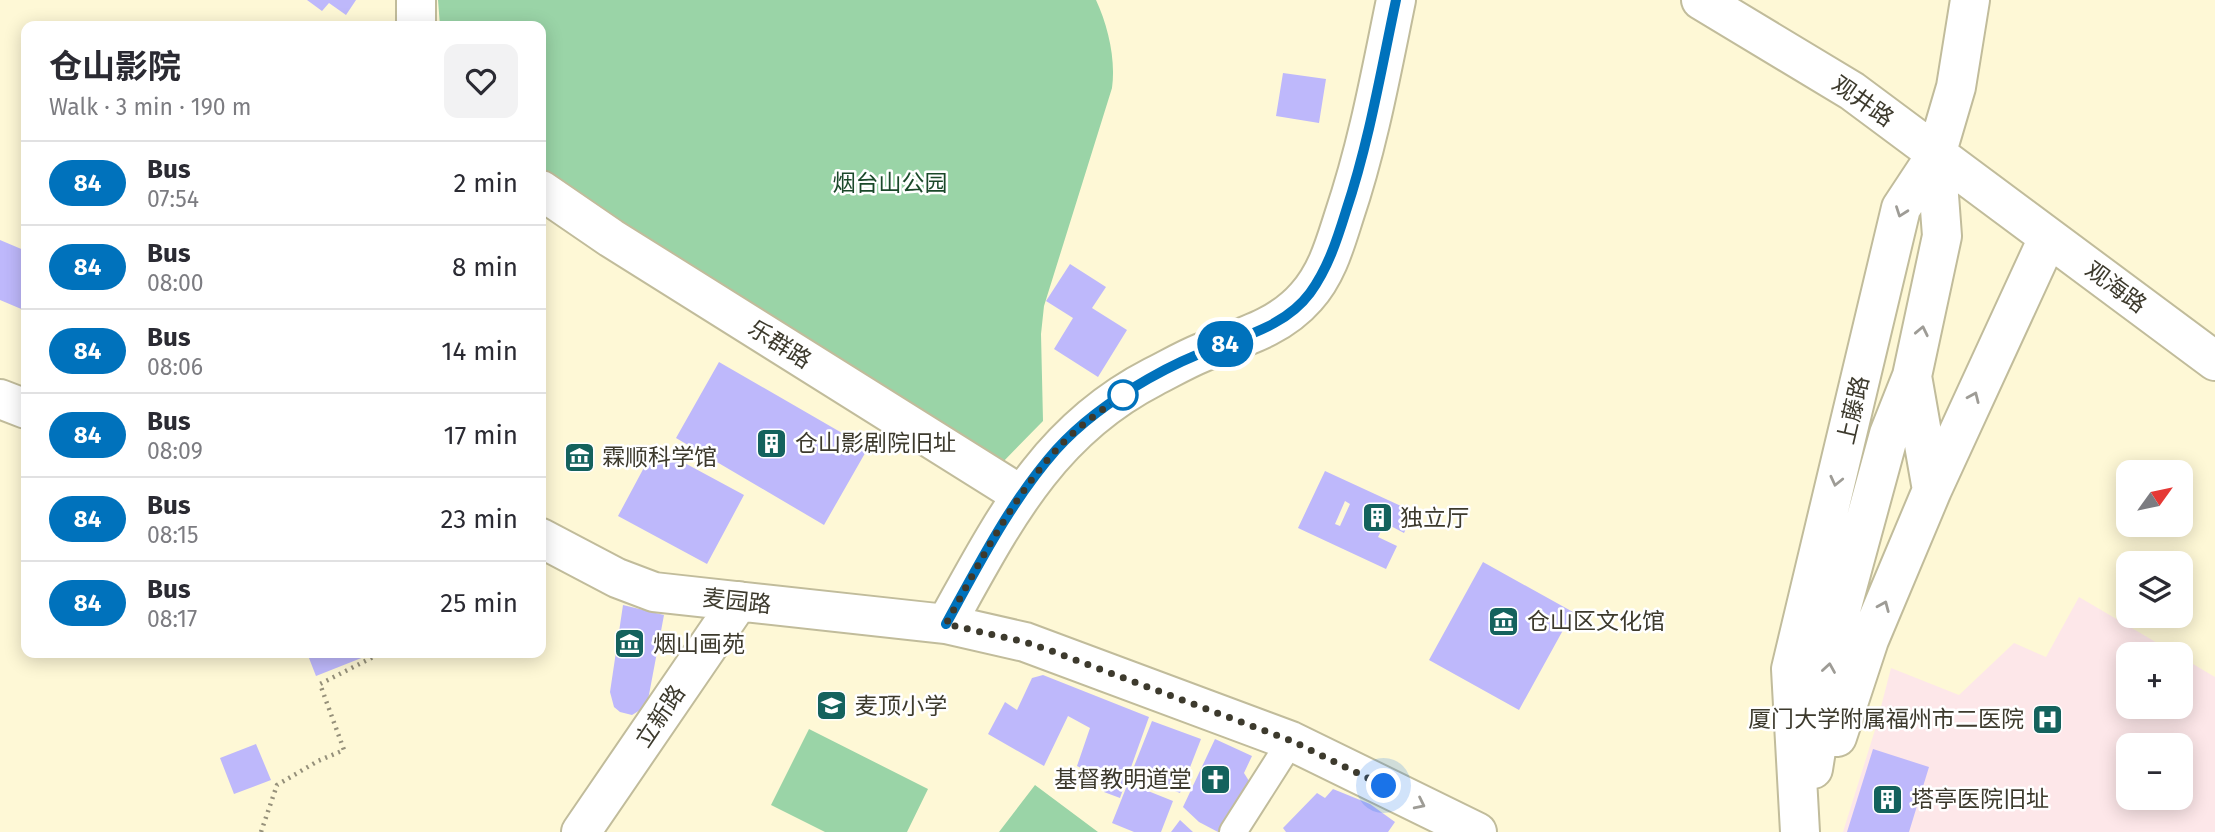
<!DOCTYPE html>
<html lang="en">
<head>
<meta charset="utf-8">
<style>
	body { margin:0; font-family:"Fira Sans","Noto Sans SC",sans-serif; background:#f2f2f3; color:#2b2b33; height:100vh; display:flex; flex-direction:column; font-size:26px; white-space:nowrap }
	* { box-sizing:border-box; margin:0 }
	p { font-size:23px; color:#7c7c81 }
	.icon { flex:none; width:38px; height:38px; fill:none; stroke:currentColor; stroke-width:2; stroke-linecap:round; stroke-linejoin:round }
	.map { position:relative; flex:1; overflow:hidden }
	.sheet { position:absolute; left:21px; top:21px; width:525px; height:637px; display:flex; flex-direction:column; background:#fff; border-radius:14px; box-shadow:0 4px 18px #0003 }
	.sheet>* { flex:none }
	.badge { padding:0 14px; border-radius:23px; font-size:24px; line-height:46px }
	.needle { width:46px; rotate:57deg }
	.controls { position:absolute; left:2116px; top:460px; display:grid; gap:14px }
	.controls a { display:grid; place-items:center; width:77px; height:77px; border-radius:14px; background:#fff; box-shadow:0 4px 18px #0003; font-size:35px }
	.you { position:absolute; width:35px; height:35px; margin:-18px; border:5px solid #fff; border-radius:50%; background:#1a73e8; box-shadow:0 0 0 10px #1a73e833 }
	.map>.badge { position:absolute; translate:-50% -50%; box-shadow:0 0 0 4px #fff }
	.round { display:grid; place-items:center; flex:none; width:74px; height:74px; border-radius:14px; background:#f2f2f3 }
	.head { display:flex; align-items:center; justify-content:space-between; height:119px; padding:0 28px }
	h1 { font-size:33px; font-weight:700; line-height:52px }
	ul { padding:0; list-style:none }
	li { display:flex; align-items:center; gap:21px; height:84px; padding:0 28px; border-top:2px solid #e1e1e2 }
	li div { flex:1 }
	li b { display:block; font-size:26px }
	li em { font-style:normal }
	li .badge { min-width:77px; font-weight:700; text-align:center }
	.map>svg:first-child { display:block }
</style>
</head>
<body>
<div class="map">
<svg width="2215" height="832" viewBox="0 0 2215 832">
	<rect width="100%" height="100%" fill="#fef8d6"/>
	<path fill="#fde7e9" fill-rule="evenodd" d="M2079,597L2176,654H2128V707H2180L2181,657L2215,677V832H1843L1875,730L1891,668L1959,695L2014,643L2046,657ZM2128,746H2180V798H2128Z"/>
	<path fill="#9ad4a7" d="M438,0H1096C1108,26 1116,59 1112,88L1044,306L1041,334L1043,421L999,466L615,223L541,167V26H440Z
		M809,729L928,789L907,832H825L771,805Z
		M1035,785L1098,832H999Z"/>
	<path fill="#beb8fb" fill-rule="evenodd" d="M307,0H356L346,15L329,3L322,11Z
		M1283,73L1326,79L1319,123L1276,116Z
		M0,240L26,251V311L0,300Z
		M1070,264L1106,287L1092,308L1127,330L1098,377L1054,349L1073,318L1046,301Z
		M719,362L868,448L824,525L676,438Z
		M655,447L744,495L707,564L618,516Z
		M1325,471L1414,512L1404,533L1385,523L1378,537L1397,546L1386,569L1298,528ZM1345,501L1350,504L1340,526L1335,524Z
		M1483,562L1573,612L1519,710L1429,660Z
		M623,605L664,615L648,700L645,707L632,715L620,712L614,707L610,692Z
		M307,653H374L316,676Z
		M1043,675L1149,717L1120,798L1104,792L1111,783L1077,766L1090,728L1068,716L1044,766L988,734L1005,702L1017,710L1032,678Z
		M1152,721L1201,739L1180,793L1131,774Z
		M1215,739L1252,756L1244,773L1249,781L1218,832L1199,822L1183,807Z
		M256,744L271,780L234,794L220,758Z
		M1873,749L1929,767L1909,832H1847Z
		M1128,783L1173,801L1161,832H1134L1112,823Z
		M1333,789L1370,804L1395,822L1388,832H1286L1283,828L1317,793L1325,798Z
		M1180,820L1193,832H1171Z"/>
	<g fill="none" stroke-linecap="round" stroke-linejoin="round">
		<defs>
			<path id="street" d="M1233,832L1291,741"/>
			<path id="secondary" d="M416,0V26
				M1701,0L1852,91L2215,361
				M541,190L611,238L1021,495
				M1912,376L1932,490
				M0,399L26,409
				M541,538L617,578L654,592L946,624L1025,642L1291,741L1477,832
				M946,624C1002,524 1046,432 1153,377C1169,369 1184,360 1201,353C1239,338 1278,329 1306,297C1327,274 1335,244 1344,216C1368,145 1381,73 1396,0
				M1837,737L1869,640L1932,490L2048,238
				M1813,769L1835,632L1889,434L1912,376L1942,236L1936,155
				M581,832L739,601
				M1800,832L1791,669L1901,208L1936,155L1956,87L1970,0"/>
		</defs>
		<use href="#street" stroke="#c1bc9b" stroke-width="30"/>
		<use href="#secondary" stroke="#c1bc9b" stroke-width="42"/>
		<path stroke="#95907a" stroke-width="4.5" stroke-dasharray="2 5" stroke-linecap="butt" d="M261,832L277,785L318,761L344,750L320,684L381,653"/>
		<use href="#street" stroke="#fff" stroke-width="26"/>
		<use href="#secondary" stroke="#fff" stroke-width="38"/>
	</g>
	<defs><path id="oneway-chevron" d="M-2-3.5L2.5 0L-2 3.5" fill="none" stroke-width="1.6" stroke-linecap="round" stroke-linejoin="round" transform="scale(1.75)"/></defs>
	<g stroke="#9e9c96">
		<use href="#oneway-chevron" transform="translate(1901 212) rotate(110)"/>
		<use href="#oneway-chevron" transform="translate(1922 331) rotate(-78)"/>
		<use href="#oneway-chevron" transform="translate(1974 397) rotate(-66)"/>
		<use href="#oneway-chevron" transform="translate(1836 481) rotate(103)"/>
		<use href="#oneway-chevron" transform="translate(1884 606) rotate(-67)"/>
		<use href="#oneway-chevron" transform="translate(1829 668) rotate(-81)"/>
		<use href="#oneway-chevron" transform="translate(1420 804) rotate(26)"/>
	</g>
	<g fill="none" stroke-linecap="round" stroke-linejoin="round">
		<defs>
			<path id="line" d="M946,624C979,564 1011,501 1056,450C1082,421 1115,398 1148,379C1169,367 1192,356 1215,348C1250,334 1287,324 1310,293C1328,268 1337,240 1346,211C1369,142 1381,71 1396,0"/>
		</defs>
		<use href="#line" stroke="#fff" stroke-width="16"/>
		<use href="#line" stroke="#0072bc" stroke-width="10"/>
		<path stroke="#3d3a2d" stroke-width="7" stroke-dasharray="0 12.6" d="M1123,395C1102,410 1077,427 1058,448C1011,499 979,564 946,624L1025,642L1049,650L1292,741L1384,786"/>
	</g>
	<defs>
		<symbol id="building-square" viewBox="-11 -11 22 22"><rect x="-9" y="-9" width="18" height="18" rx="4" fill="#14625d" stroke="#fff"/><path d="M-4-6H4V6H1V3H-1V6H-4ZM-2.5-4.3h1.7v1.8h-1.7ZM.8-4.3h1.7v1.8H.8ZM-2.5-1h1.7V.8h-1.7ZM.8-1h1.7V.8H.8Z" fill="#fff"/></symbol>
		<symbol id="museum-square" viewBox="-11 -11 22 22"><rect x="-9" y="-9" width="18" height="18" rx="4" fill="#14625d" stroke="#fff"/><path d="M0-6L6-3V-2H-6V-3ZM-5-1h2V3h-2ZM-1-1h2V3h-2ZM3-1h2V3H3ZM-6 4H6V6H-6Z" fill="#fff"/></symbol>
		<symbol id="school-square" viewBox="-11 -11 22 22"><rect x="-9" y="-9" width="18" height="18" rx="4" fill="#14625d" stroke="#fff"/><path d="M0-5L7-2L0 1L-7-2ZM-4 1L0 2.5L4 1V4Q0 6-4 4Z" fill="#fff"/></symbol>
		<symbol id="hospital-square" viewBox="-11 -11 22 22"><rect x="-9" y="-9" width="18" height="18" rx="4" fill="#14625d" stroke="#fff"/><path d="M-5-5h3v3.5h4V-5h3V5h-3V1.5h-4V5h-3Z" fill="#fff"/></symbol>
		<symbol id="church-square" viewBox="-11 -11 22 22"><rect x="-9" y="-9" width="18" height="18" rx="4" fill="#14625d" stroke="#fff"/><path d="M-1.2-6h2.4v3.5h3.3v2.4h-3.3V6h-2.4V-.1h-3.3v-2.4h3.3Z" fill="#fff"/></symbol>
	</defs>
	<g fill-rule="evenodd">
		<use href="#building-square" x="754" y="426" width="35" height="35"/>
		<use href="#museum-square" x="562" y="440" width="35" height="35"/>
		<use href="#building-square" x="1360" y="500" width="35" height="35"/>
		<use href="#museum-square" x="1486" y="604" width="35" height="35"/>
		<use href="#museum-square" x="612" y="626" width="35" height="35"/>
		<use href="#school-square" x="814" y="688" width="35" height="35"/>
		<use href="#hospital-square" x="2030" y="702" width="35" height="35"/>
		<use href="#church-square" x="1198" y="762" width="35" height="35"/>
		<use href="#building-square" x="1870" y="782" width="35" height="35"/>
	</g>
	<circle fill="#fff" stroke="#0072bc" stroke-width="3.5" cx="1123" cy="395" r="14"/>
	<g text-anchor="middle" stroke-width="5" stroke-linejoin="round" paint-order="stroke">
		<g font-size="23" fill="#3d3a2d" stroke="#fff">
			<text transform="translate(1863 101) rotate(35)" y="8">观井路</text>
			<text transform="translate(2116 287) rotate(36)" y="8">观海路</text>
			<text transform="translate(780 344) rotate(32)" y="8">乐群路</text>
			<text transform="translate(1853 410) rotate(-77)" y="8">上藤路</text>
			<text transform="translate(737 601) rotate(6)" y="8">麦园路</text>
			<text transform="translate(660 716) rotate(-56)" y="8">立新路</text>
		</g>
		<g font-size="23" fill="#1a4829" stroke="#fff">
			<text x="890" y="191">烟台山公园</text>
		</g>
		<g font-size="23" fill="#3d3a2d" stroke="#fff" text-anchor="start">
			<text x="795" y="451">仓山影剧院旧址</text>
			<text x="602" y="465">霖顺科学馆</text>
			<text x="1400" y="526">独立厅</text>
			<text x="1527" y="629">仓山区文化馆</text>
			<text x="653" y="652">烟山画苑</text>
			<text x="855" y="714">麦顶小学</text>
			<text x="2024" y="727" text-anchor="end">厦门大学附属福州市二医院</text>
			<text x="1192" y="787" text-anchor="end">基督教明道堂</text>
			<text x="1911" y="807">塔亭医院旧址</text>
		</g>
	</g>
</svg>
<div class="controls">
<a><svg class="needle" viewBox="-14 -14 28 28"><path d="M0-13l5 13h-10z" fill="#e53935"/><path d="M0 13l5-13h-10z" fill="#7c7c81"/></svg></a>
<a><svg class="icon" aria-label="layers" viewBox="0 0 24 24"><path d="M12 4l9 5-9 5-9-5zM3 14l9 5 9-5"/></svg></a>
<a>+</a>
<a>−</a>
</div>
<div class="you" style="left:1384px;top:786px"></div>
<b class="badge" style="left:1225px;top:344px;background:#0072bc;color:#fff">84</b>
<section class="sheet">
<div class="head"><div><h1>仓山影院</h1><p>Walk · 3 min · 190 m</p></div><a class="round"><svg class="icon" aria-label="heart" viewBox="0 0 24 24"><path d="M12 20l-8-8c-3-5 5-10 8-4 3-6 11-1 8 4z"/></svg></a></div>
<ul>
<li><span class="badge" style="background:#0072bc;color:#fff">84</span><div><b>Bus</b><p>07:54</p></div><em>2 min</em></li>
<li><span class="badge" style="background:#0072bc;color:#fff">84</span><div><b>Bus</b><p>08:00</p></div><em>8 min</em></li>
<li><span class="badge" style="background:#0072bc;color:#fff">84</span><div><b>Bus</b><p>08:06</p></div><em>14 min</em></li>
<li><span class="badge" style="background:#0072bc;color:#fff">84</span><div><b>Bus</b><p>08:09</p></div><em>17 min</em></li>
<li><span class="badge" style="background:#0072bc;color:#fff">84</span><div><b>Bus</b><p>08:15</p></div><em>23 min</em></li>
<li><span class="badge" style="background:#0072bc;color:#fff">84</span><div><b>Bus</b><p>08:17</p></div><em>25 min</em></li>
</ul>
</section>
</div>
</body>
</html>
